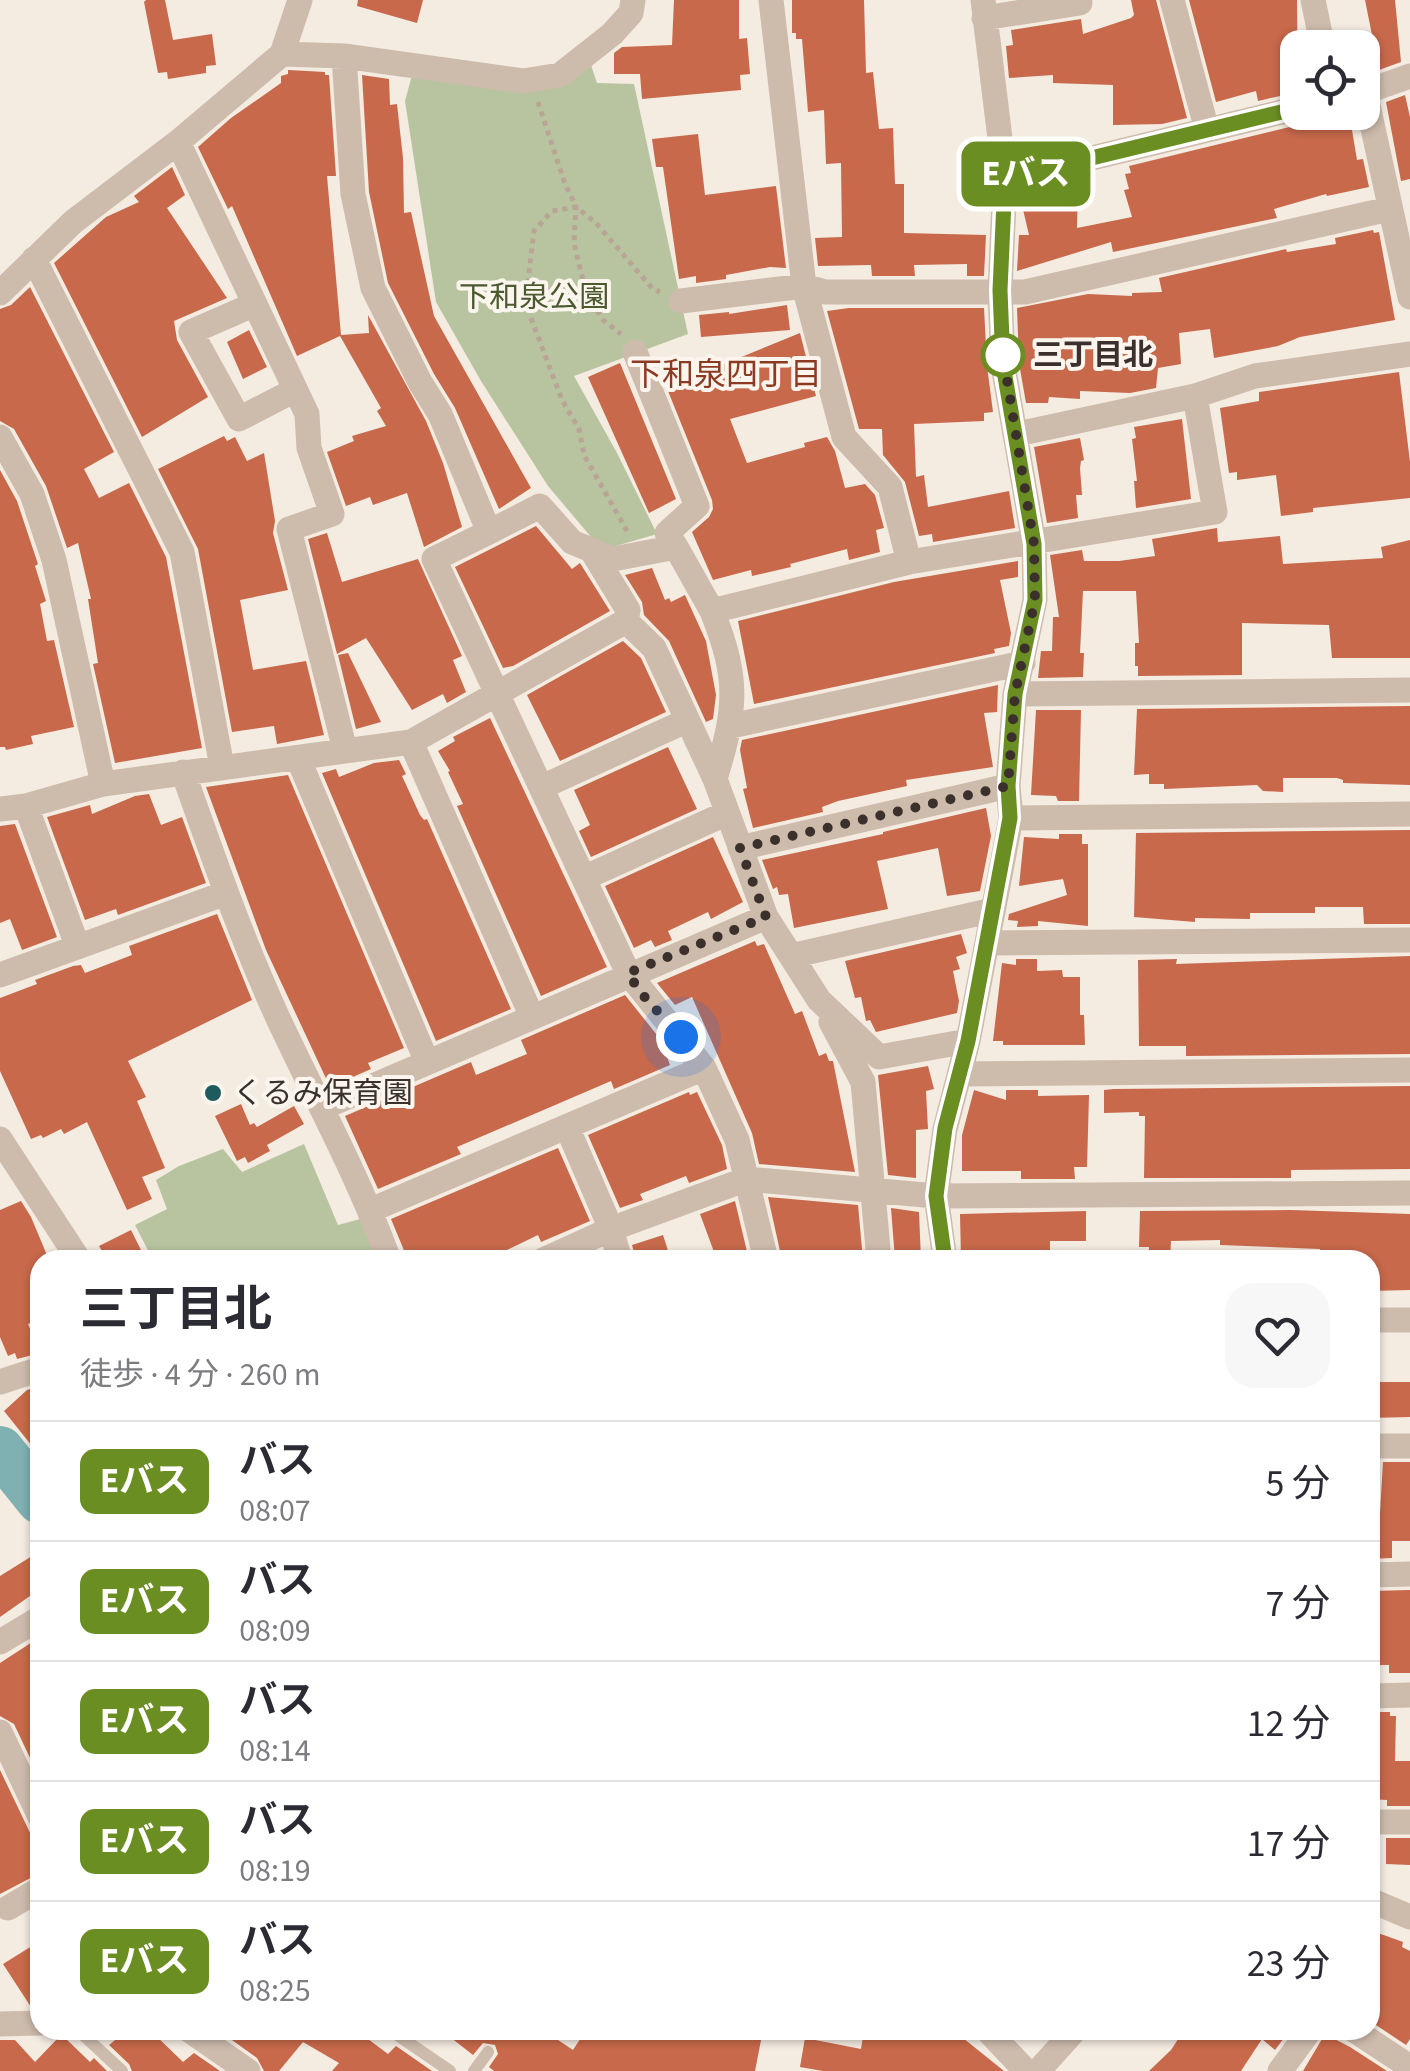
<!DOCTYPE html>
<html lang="ja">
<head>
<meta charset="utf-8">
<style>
	body { margin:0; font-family:"Source Sans 3","Noto Sans JP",sans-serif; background:#f7f7f7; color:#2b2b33; height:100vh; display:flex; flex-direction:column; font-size:38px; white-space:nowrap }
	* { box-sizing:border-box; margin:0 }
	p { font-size:32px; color:#7c7c81 }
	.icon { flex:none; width:55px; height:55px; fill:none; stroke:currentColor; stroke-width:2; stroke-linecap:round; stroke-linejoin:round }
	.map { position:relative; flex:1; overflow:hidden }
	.sheet { position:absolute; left:30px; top:1250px; width:1350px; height:790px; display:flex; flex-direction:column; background:#fff; border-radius:30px; box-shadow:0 2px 8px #0004 }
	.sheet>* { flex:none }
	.badge { padding:0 20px; border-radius:15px; font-size:35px; line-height:65px }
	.buttons { position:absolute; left:1280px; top:30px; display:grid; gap:20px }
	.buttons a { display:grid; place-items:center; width:100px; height:100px; border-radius:20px; background:#fff; box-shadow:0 2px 8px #0004; font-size:50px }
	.you { position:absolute; width:50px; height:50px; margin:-25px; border:8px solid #fff; border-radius:50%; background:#1a73e8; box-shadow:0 0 0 15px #1a73e833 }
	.map>.badge { position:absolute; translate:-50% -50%; box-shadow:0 0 0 5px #fff }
	.round { display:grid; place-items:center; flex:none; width:105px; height:105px; border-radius:30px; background:#f7f7f7 }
	.head { display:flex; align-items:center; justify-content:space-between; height:170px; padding:0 50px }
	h1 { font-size:48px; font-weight:700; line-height:75px }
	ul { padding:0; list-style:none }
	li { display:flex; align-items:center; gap:30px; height:120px; padding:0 50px; border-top:2px solid #e1e1e2 }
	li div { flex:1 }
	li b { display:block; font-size:38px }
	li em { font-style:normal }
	li .badge { min-width:110px; font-weight:700; text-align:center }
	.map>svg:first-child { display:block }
</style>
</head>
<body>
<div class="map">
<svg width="1410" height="2071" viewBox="0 0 1410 2071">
	<rect width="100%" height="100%" fill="#f4ebe1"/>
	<path fill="#b8c4a0" d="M591,65L597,83L634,84L688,334L574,376L617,453L657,534L602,550L548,486L481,381L436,302L405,101L412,75Z
		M304,1144L338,1225L364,1218L377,1260H153L135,1225L167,1209L156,1180L179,1166L223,1149L242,1172Z"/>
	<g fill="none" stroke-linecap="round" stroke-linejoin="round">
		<path stroke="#7fb0b2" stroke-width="48" d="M0,1450L40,1500"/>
	</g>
	<path fill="#c8694b" d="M146,0H165L173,40L212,34L216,65L206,66V73L168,79L167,72L158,73L144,2Z
		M358,0H423L417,23L357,6Z
		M674,0H739V39L747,38L750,74L740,75L741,90L642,99L640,74H614V53L622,47L672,45Z
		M792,0H864L866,73L873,72L879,129L893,128L895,184H904V233L986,235L984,276H967V264L914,265L915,276H872L871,265L818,266L815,238L842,237L841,163L826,164L824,110L808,112L802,39H796V33H792Z
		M1131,0H1156L1187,118L1162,124L1113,125V85L1053,83V75L1009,78L1006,46L1013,45L1011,30L1081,19L1083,34L1131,18L1134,15Z
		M1189,0H1297L1298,92L1258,101L1256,91L1216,102Z
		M1365,0H1395L1401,62L1379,70Z
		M288,70L325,72V75H329L336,176H327L341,335L369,333L368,315L426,421L443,463L462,527L424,547L407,493L373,505L370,497L346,506L327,452L354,441L352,436L386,426L377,411L381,408L340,336L297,356L232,206L228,209L198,147L231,118L281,83V76L288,74Z
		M362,75L389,79L390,105L397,104L403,158L404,213L411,212L434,316L531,488L499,509L455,408L434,374L388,283L369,192Z
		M1405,95L1410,117V179L1401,181L1386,102Z
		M1332,112H1349L1357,160L1363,159L1369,187L1327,196L1326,194L1274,209L1277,218L1113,252L1111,242L1017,271L1019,235H1029L1021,201L1027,199L1024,192L1078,181L1077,228L1132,217L1124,190L1129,189L1125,174L1131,173L1129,166L1302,124L1311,116Z
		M698,134L705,195L776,186L786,268L770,267L726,275V279L696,283V276L679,279L663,167H656L652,139Z
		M172,167L185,195L167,208L227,298L174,321L177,340L208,397L142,437L54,263L106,217L139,202L134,196Z
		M1373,230L1374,233L1379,232L1395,320L1300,337L1278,346L1214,358L1210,329L1179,333L1181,364L1158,368L1156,388L1130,393L1080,391V399L1049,397L1048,403H1026L1019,363L1017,308L1088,294L1132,296V293L1162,292L1159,278L1286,249L1287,252L1336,244L1335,238Z
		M30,287L114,452L84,469L99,498L129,483L166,557L202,748L115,763L93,664L98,663L88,599H91L78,543L67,548L46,486L14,429L0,421V309L11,305Z
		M787,305L790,330L701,337L699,315L729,312V314Z
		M849,308H984L987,366L993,412L984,413V421L914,424L916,477L924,475L928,507L1009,491L1015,528L933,542L932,534L919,536L905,482L883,455L882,429H859L827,311Z
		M249,330L267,367L243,379L227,342Z
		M800,333L816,396L730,419L747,463L805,447L804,443L827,437L835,451L845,488L865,484L875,495L884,528L876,530L880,552L849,560L847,549L790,564L791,567L752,576L751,570L713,580L692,532L709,517L713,509L712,500L668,391L680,387L678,383Z
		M620,363L676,499L649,513L588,377Z
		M1399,372L1410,462V498L1313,508V512L1281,516L1276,475L1237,480V472L1229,473L1220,408L1259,401V392Z
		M1182,419L1191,499L1136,508L1134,481H1137L1132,439L1136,438L1134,427Z
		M224,436L227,441L235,437L247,461L264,453L275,521L273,533L288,590L240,600L253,670L306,661L324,735L277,744L274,726L232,732L198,549L158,469Z
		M1080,438L1084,460L1081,461L1080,468L1082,495H1076L1078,518L1047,523L1034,447Z
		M0,470L17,501L38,564L35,566L46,601L40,604L47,641L54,640L74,727L31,736L33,744L6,750L5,747H0Z
		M536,526L572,569L580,563L610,611L513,666L503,668L455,567Z
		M1217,528L1218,542L1280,536L1283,564L1383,558L1381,547L1410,540V658H1332L1329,625L1242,623V675L1138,676V666H1135V643H1139L1136,591H1083L1080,653H1084L1083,677L1038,678L1041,651H1052L1053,617H1059L1050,555L1082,550L1084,561H1119L1155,556L1152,539Z
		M327,533L342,582L418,559L462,656L453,660L466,692L447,703L443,694L412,710L366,638L337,654L308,539Z
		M1018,561V577L1000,580L1011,633L1009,646L994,649L995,653L754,704L738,621L894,582Z
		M652,568L665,600L669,598L671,602L685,595L706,641L716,695L713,719L706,722L669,641L644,615L642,602L625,575Z
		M623,641L641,658L666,712L560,761L527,695Z
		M348,653L381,722L356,729L338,655Z
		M998,685L997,712L984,713L993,767L906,780L907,786L838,801L822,807L823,812L753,828L743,789L747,788L740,750L742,740Z
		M1410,706V785L1343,783V780L1337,778H1283V792L1263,791L1257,785L1164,789V784H1149V774L1134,775L1137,709Z
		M1036,710H1081L1079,801H1058L1056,796L1031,795Z
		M490,718L607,967L541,996L457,806L463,804L448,772L450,771L438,751L455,741L453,737Z
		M668,747L697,809L591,857L579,831L590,825L574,790Z
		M399,760L406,774L402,776L420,815L424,820L427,819L511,1009L436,1041L322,773L336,769L339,777L374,763Z
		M288,775L404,1048L368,1063L371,1069L330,1087L266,950L206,787Z
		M149,794L161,825L182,817L206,883L118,915L116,909L85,920L47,817L90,805L92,814L135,796Z
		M986,808L991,836L980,891L947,896L938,848L877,861L888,909L794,928L788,894L779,895L777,887L773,889L762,860L883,834V832Z
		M15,824L57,937L22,950L10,919L0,923V826Z
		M1410,830V924H1364L1363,907H1315V913H1250V919L1195,918V922L1134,917L1136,833Z
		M1059,834H1082V844H1088V926L1038,921V926L1017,927L1018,921L1008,920L1009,914L1067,895L1063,879L1019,886L1024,837L1059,839Z
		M713,837L743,902L711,919L708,912L668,931L672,940L655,947L651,940L634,948L605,886Z
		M217,914L252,1000L128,1061L146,1097L137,1101L165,1168L142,1177L152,1199L127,1210L87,1122L64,1134L61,1129L43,1138L41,1135L31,1139L0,1071V998L37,984L35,980L73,966L81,965L85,973L132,955L129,946Z
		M961,934L967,953L956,957L960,969L953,971L959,1001L957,1013L876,1032L870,1020L866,1021L861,997L855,998L845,961Z
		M755,941L757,946L764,944L795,1014L802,1011L819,1056L826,1053L829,1061H833L855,1172L759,1164L752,1133L692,997L675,1005L657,983Z
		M1410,956V1054L1186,1056V1046H1139L1138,960L1177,959L1176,964Z
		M1016,959H1037V971L1062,970L1063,977H1080V1015H1084L1085,1045H1003V1041H993L1002,963L1016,965Z
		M625,995L661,1040L670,1065L614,1089L611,1081L457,1147L461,1154L378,1189L345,1116L471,1062L476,1075L527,1054L521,1040Z
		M928,1066L934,1089L926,1091L928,1129L916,1130V1178L888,1175L878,1075Z
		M1410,1086V1169L1291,1170V1178H1144L1145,1116H1139V1112L1104,1113V1090L1113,1089Z
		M974,1090L1006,1100V1090H1038V1096L1089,1095L1087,1167H1074L1075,1179H1021V1171H962V1135Z
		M689,1092L690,1095L697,1092L722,1145L727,1169L689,1183L686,1176L640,1194L643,1200L620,1208L588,1135Z
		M241,1104L250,1125L254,1123L257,1127L294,1106L304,1124L267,1145L270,1151L248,1163L245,1157L237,1161L215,1116Z
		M558,1148L590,1221L541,1242L538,1235L486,1260H408L391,1219Z
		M768,1197L858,1205L863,1260H782Z
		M21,1201L31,1217L49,1260H40V1319L28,1324L40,1353L17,1359L15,1353L8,1356L0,1337V1210Z
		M735,1201L749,1260H717L700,1214Z
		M891,1208L919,1212L921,1260H895Z
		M1291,1210L1410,1214V1290L1370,1291V1260H1320V1249L1220,1245V1240L1171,1241L1170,1260H1149V1247H1139L1140,1211Z
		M1086,1211V1241H1050V1257L961,1259L960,1214Z
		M131,1230L146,1260H107L99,1246Z
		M663,1235L671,1260H636L632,1245Z
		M1370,1382H1410V1417L1370,1418Z
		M40,1386V1456L4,1411L27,1390Z
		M1383,1462H1410V1541H1392V1558L1370,1559V1513H1380Z
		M40,1551V1589L0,1617V1576Z
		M1410,1590V1673H1389V1665H1375V1634H1370V1591Z
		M40,1637V1756L31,1760L14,1724L0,1716V1663Z
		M1370,1712H1390V1716H1396L1395,1761H1410V1806H1387V1800L1370,1799Z
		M0,1770L33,1839L40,1835V1873L0,1894Z
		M1386,1838H1410V1865L1386,1864Z
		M1378,1933L1403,1942L1402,1947L1410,1951V2039L1406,2045L1370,2021V1953Z
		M40,1941V2007H31L3,1964Z
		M134,2030H150L183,2062L194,2053L220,2071H132L129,2064L109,2045L125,2032L128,2035Z
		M218,2030H356L388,2054L396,2046L432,2071H332L339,2063L303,2042L279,2071H264L257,2058Z
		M441,2030H543L573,2050L586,2030H763L755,2071H494L489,2067L498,2054L495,2045L483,2043L473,2055Z
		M864,2030H953L1004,2071H823L800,2067L805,2038L861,2049Z
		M1184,2030H1290L1275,2050L1262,2039L1241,2071H1149L1171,2050Z
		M1325,2034L1350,2047L1387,2071H1303Z
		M64,2037L90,2062L94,2058L107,2071H0V2040H15L35,2062L58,2038L61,2040Z"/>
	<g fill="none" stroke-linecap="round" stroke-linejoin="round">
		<path stroke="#b9a596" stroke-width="5" stroke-dasharray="5 5" stroke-linecap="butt" d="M538,102L564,181L576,207L574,243L586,293L603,320L621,334
			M627,531L584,455L579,429L562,400L531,318L528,281L534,231L552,211L576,207L596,223L652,288L660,292"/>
		<path stroke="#cdbbac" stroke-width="12" d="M78,2030L122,2071
			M390,2030L450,2071
			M474,2071L488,2052"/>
		<path stroke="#cdbbac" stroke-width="25" d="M771,0L804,286L844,437L890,487L909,562
			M1172,0L1207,130
			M1313,0L1323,48
			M984,18L1080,3
			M282,54L344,56L523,81L560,75L612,34L631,13L633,0
			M344,56L353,194L373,288L420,382L440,414L489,532L434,559L628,973L704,1068L737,1140L766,1260
			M1365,92L1410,297
			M1362,93L1410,76
			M178,142L307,414L309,448L332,514L289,529L345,750
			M1005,179L1298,108
			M34,259L182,552L222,767
			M0,293L73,222L178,142L282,54L300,0
			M681,301L804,286L825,292H1025L1389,209
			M255,304L191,332L239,419L295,390
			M635,352L697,506L667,533L676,547
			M1017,434L1195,396L1255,376L1410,354
			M0,437L32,494L54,560L103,784
			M489,532L540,506L572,542L613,559L676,547L712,611
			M592,551L628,610L626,621
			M1015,694L1410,690
			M731,726L1023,663
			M411,742L532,1017
			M298,758L427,1062
			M183,772C212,854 241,937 277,1016C315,1098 358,1175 389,1260
			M715,779C736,709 740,681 712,611L909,562L1215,512L1195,396
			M542,787L686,721
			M26,806L77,945
			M0,809L26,806L103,784L411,742L626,621L654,648L715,779L766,917L819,1000L879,1057L968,1041
			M1011,818L1410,814
			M740,848L1008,786
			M584,878L727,813
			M988,943L1410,940
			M791,956L993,910
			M0,975L226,893
			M831,1022L863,1082L879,1260
			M961,1074L1410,1070
			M324,1107L766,917
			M567,1127L611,1229L620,1260
			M0,1139L79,1260
			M371,1210L704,1068
			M543,1260L611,1229L747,1179L936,1196L1410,1193
			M945,1260L936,1196L945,1129L968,1041L1011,818L1008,786L1015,694L1035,600L1034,543L1003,365L1000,291L1005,179L983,0
			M1370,1320H1410
			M0,1382L40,1369
			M1370,1446H1410
			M1370,1575L1410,1574
			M0,1642L40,1618
			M1370,1696L1410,1695
			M0,1732L40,1817
			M1370,1822H1410
			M1370,1900L1410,1917
			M8,1908L40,1889
			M0,2024L40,2023
			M189,2030L248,2071
			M987,2030L1026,2071
			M1354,2030L1410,2067
			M1038,2071L1075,2030
			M1280,2071L1310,2030"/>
	</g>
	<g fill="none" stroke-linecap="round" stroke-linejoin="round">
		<defs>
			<path id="line" d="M945,1260L936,1196L945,1128L968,1041L1010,818L1008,786L1015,694L1035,600L1034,544L1003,365L1000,290L1005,179L1298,108"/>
		</defs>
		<use href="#line" stroke="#fff" stroke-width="22"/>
		<use href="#line" stroke="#6b8e23" stroke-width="15"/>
		<path stroke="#3b302b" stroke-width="10" stroke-dasharray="0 18" d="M681,1037L640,992L628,973L766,917L740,848L1008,786L1015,694L1035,600L1034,544L1003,355"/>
	</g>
	<circle fill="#fff" stroke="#6b8e23" stroke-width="5" cx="1003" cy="355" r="20"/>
	<circle fill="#1f5a5e" stroke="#fbf5ee" stroke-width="4" cx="213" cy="1093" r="10"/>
	<g text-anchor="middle" stroke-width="8" stroke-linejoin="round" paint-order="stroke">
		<g font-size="30" fill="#4a5a2e" stroke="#fbf5ee">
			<text x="534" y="307">下和泉公園</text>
		</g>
		<g font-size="30" font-weight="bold" fill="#3b302b" stroke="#fbf5ee" text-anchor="start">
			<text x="1033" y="365">三丁目北</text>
		</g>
		<g font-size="30" fill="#3b302b" stroke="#fbf5ee" text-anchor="start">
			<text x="233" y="1103">くるみ保育園</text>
		</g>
		<g font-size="32" fill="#8c3b22" stroke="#fbf5ee">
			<text x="726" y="385">下和泉四丁目</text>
		</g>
	</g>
</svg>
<div class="buttons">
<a><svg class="icon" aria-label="locate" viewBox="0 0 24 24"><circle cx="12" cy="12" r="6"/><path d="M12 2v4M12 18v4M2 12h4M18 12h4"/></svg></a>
</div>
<div class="you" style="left:681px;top:1037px"></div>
<b class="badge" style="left:1026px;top:174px;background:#6b8e23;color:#fff">Eバス</b>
<section class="sheet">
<div class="head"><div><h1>三丁目北</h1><p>徒歩 · 4 分 · 260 m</p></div><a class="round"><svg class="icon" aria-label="heart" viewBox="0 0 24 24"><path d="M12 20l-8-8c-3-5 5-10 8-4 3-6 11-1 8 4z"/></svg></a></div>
<ul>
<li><span class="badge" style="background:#6b8e23;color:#fff">Eバス</span><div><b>バス</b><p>08:07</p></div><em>5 分</em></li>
<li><span class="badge" style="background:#6b8e23;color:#fff">Eバス</span><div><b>バス</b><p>08:09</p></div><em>7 分</em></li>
<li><span class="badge" style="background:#6b8e23;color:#fff">Eバス</span><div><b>バス</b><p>08:14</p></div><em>12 分</em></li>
<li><span class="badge" style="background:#6b8e23;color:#fff">Eバス</span><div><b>バス</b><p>08:19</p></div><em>17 分</em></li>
<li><span class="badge" style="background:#6b8e23;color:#fff">Eバス</span><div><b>バス</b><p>08:25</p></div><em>23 分</em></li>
</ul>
</section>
</div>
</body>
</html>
